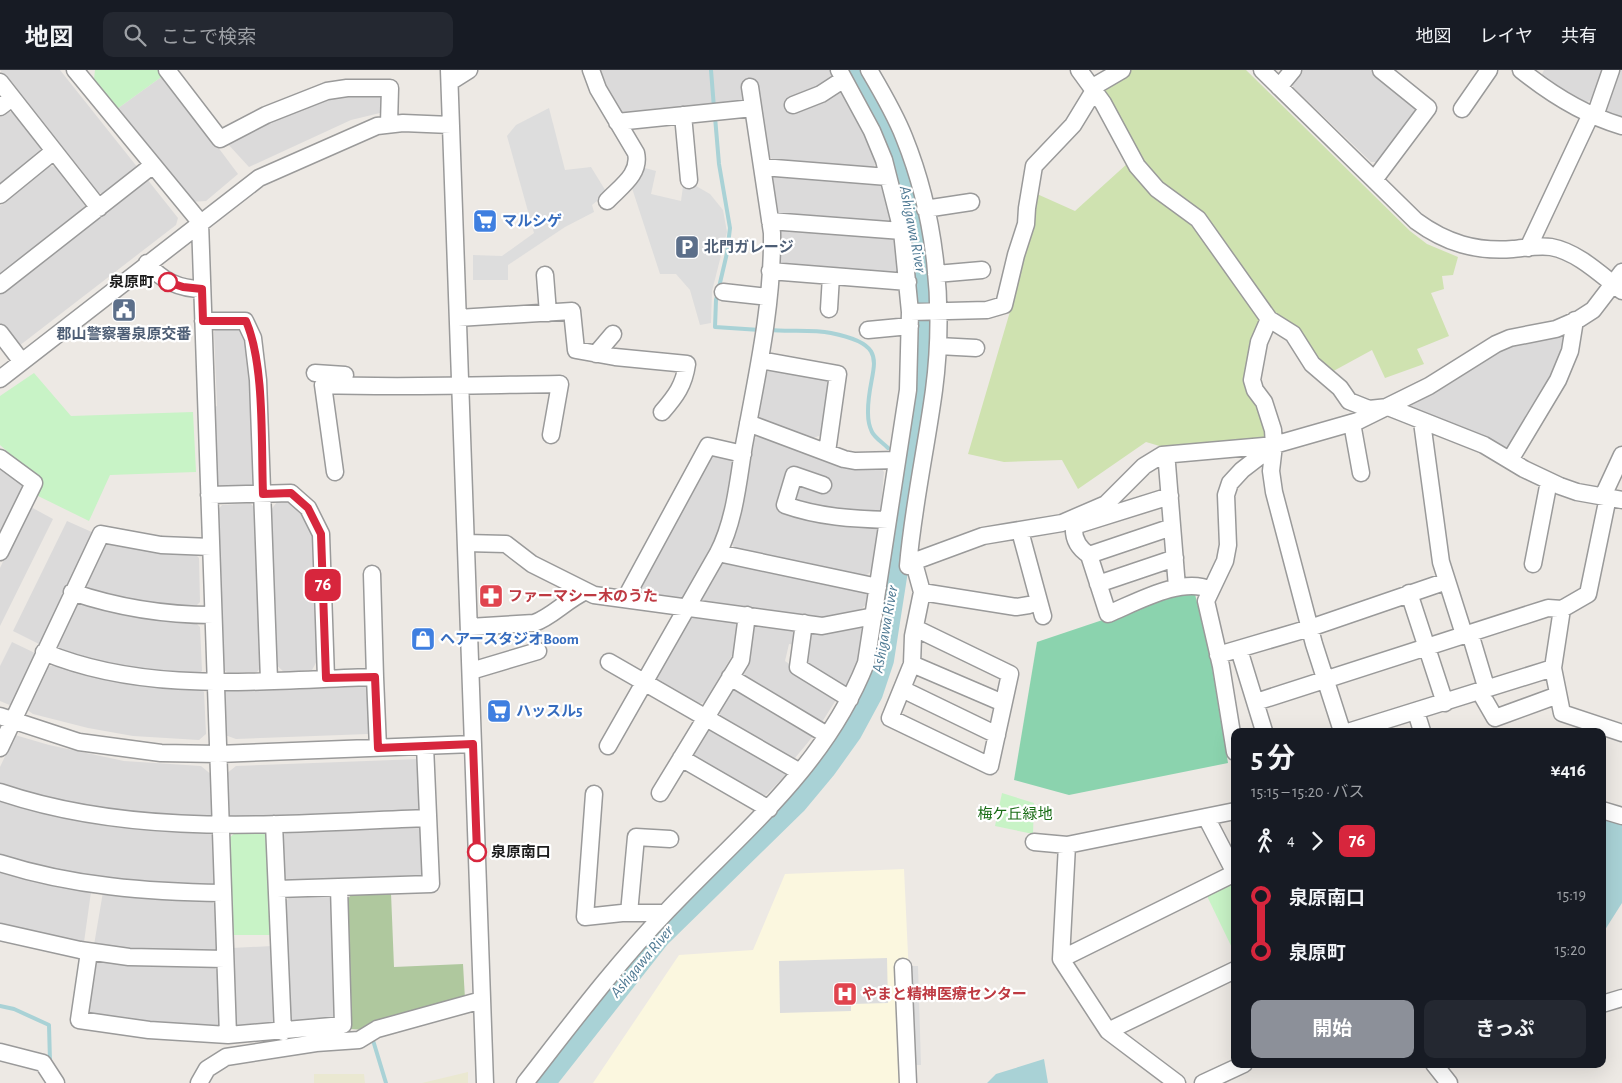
<!DOCTYPE html>
<html lang="ja">
<head>
<meta charset="utf-8">
<style>
	body { margin:0; font-family:"Alegreya Sans","Noto Sans JP",sans-serif; background:#242831; color:#f1f3f6; height:100vh; display:flex; flex-direction:column; font-size:19px; white-space:nowrap }
	* { box-sizing:border-box; margin:0 }
	p { font-size:16px; color:#9ea1a6 }
	.icon { flex:none; width:28px; height:28px; fill:none; stroke:currentColor; stroke-width:2; stroke-linecap:round; stroke-linejoin:round }
	.map { position:relative; flex:1; overflow:hidden }
	.side { position:absolute; left:1231px; top:658px; width:375px; height:340px; display:flex; flex-direction:column; background:#171b24; border-radius:10px; box-shadow:0 5px 20px #0002 }
	.side>* { flex:none }
	.badge { padding:0 10px; border-radius:8px; font-size:18px; line-height:32px }
	.map>.badge { position:absolute; translate:-50% -50%; box-shadow:0 0 0 2px #fff }
	.legs { display:flex; align-items:center; gap:8px; height:55px; padding:0 20px; font-size:16px }
	.legs p { margin-inline-start:auto }
	.overview { display:flex; align-items:center; justify-content:space-between; height:85px; padding:0 20px }
	h1 { font-size:28px; font-weight:700; line-height:38px }
	.primary-button { display:flex; gap:10px; margin-top:auto; padding:10px 20px }
	.primary-button a { flex:1; height:58px; border-radius:10px; background:#8c9099; color:#fff; font-size:20px; font-weight:700; line-height:58px; text-align:center }
	.primary-button a+a { background:#242831; color:#f1f3f6 }
	ul { padding:0 20px; list-style:none }
	li { display:flex; align-items:center; gap:18px; height:55px; font-size:19px }
	li i { display:grid; place-items:center; width:8px; height:100%; margin:0 6px; background:currentColor }
	li i::after { content:''; width:12px; height:12px; margin:-6px; border:4px solid; border-radius:50%; background:#171b24 }
	li p { margin-inline-start:auto }
	li:first-child i { background:linear-gradient(#0000 50%,currentColor 0) }
	li:last-child i { background:linear-gradient(currentColor 50%,#0000 0) }
	header { display:flex; align-items:center; gap:30px; box-sizing:border-box; height:70px; padding:0 25px; background:#171b24; border-bottom:1px solid #363941 }
	header strong { font-size:24px }
	nav { display:flex; gap:28px; margin-inline-start:auto; font-size:18px }
	.search { width:350px; height:45px; background:#242831; display:flex; align-items:center; gap:12px; box-sizing:border-box; padding:0 18px; border-radius:10px; color:#9ea1a6; font-size:19px }
	.map>svg:first-child { display:block }
</style>
</head>
<body>
<header>
<strong>地図</strong>
<div class="search"><svg class="icon" aria-label="search" viewBox="0 0 24 24"><circle cx="10" cy="10" r="6"/><path d="M15 15l6 6"/></svg>ここで検索</div>
<nav><a>地図</a><a>レイヤ</a><a>共有</a></nav>
</header>
<div class="map">
<svg width="1622" height="1013" viewBox="0 0 1622 1013">
	<rect width="100%" height="100%" fill="#ede9e4"/>
	<path fill="#dbdada" d="M0,0H60L138,98L106,124L95,122Z
		M598,0H833L865,65L876,93L872,99L774,91L766,83L746,29L743,31L625,45L618,42Z
		M1302,0H1370L1415,35L1416,46L1378,92H1371L1293,17V11Z
		M1544,0H1608L1594,29L1585,33L1540,8Z
		M1620,0H1622V48L1608,44L1603,35Z
		M164,5L238,104L206,131L190,132L117,39Z
		M377,22L383,29V39L380,43L351,50L249,97L227,73L333,23Z
		M7,42H15L42,76V84L0,118V47Z
		M49,96L58,97L86,132L85,141L0,208V136Z
		M775,104L877,112L882,117L890,150L887,154L779,145L776,128L771,123L769,109Z
		M147,109L178,148L176,155L19,276L0,253V225Z
		M781,157L890,165L895,170L900,204L781,197L776,191V161Z
		M217,257H237L244,262L253,333L257,414L249,421L222,422L214,416L213,338L217,336L214,262Z
		M1557,265L1567,266L1560,294L1509,380L1402,337L1494,282L1514,273Z
		M772,299L827,308L831,313L821,365L809,370L761,350L756,343L764,304Z
		M760,365L837,394L882,399L884,402L879,460L872,500L865,507L737,481L730,472L750,371Z
		M716,384L730,386L733,392L716,477L684,527L677,530L642,526L638,519L709,388Z
		M0,394L22,413L23,419L3,461L0,462Z
		M277,432H290L304,446L314,469L317,591L312,600L284,602L274,593L270,441Z
		M250,433L257,440L261,597L257,602L228,603L220,597L215,443L222,435Z
		M29,436L53,449L0,556V498Z
		M67,451L94,463L42,573L39,574L13,561Z
		M110,471L195,484L199,488L200,532L193,539L149,536L87,523L83,516L100,479Z
		M727,492L864,520L869,524L868,533L860,540L816,548L703,533L700,526L717,497Z
		M79,534L149,549L194,551L200,557L202,601L197,605L143,601L61,583L56,573L72,539Z
		M696,545L735,550L738,554L735,580L706,632L697,634L658,612L656,605L689,549Z
		M756,552L793,559L800,567L797,575L789,574L785,591L835,626L836,630L822,652H818L739,607L751,556Z
		M861,553L866,558L857,594L849,614L844,619L803,596L808,566L814,560Z
		M12,572L37,584L12,636L0,631V596Z
		M55,594L199,617L204,622L206,664L199,670L133,666L88,658L33,644L26,639L44,599Z
		M368,614L370,662L368,664L236,669L225,665L221,624L230,616Z
		M734,615L814,665L795,688H791L721,648L717,639Z
		M713,659L784,700L786,705L762,729L690,685L704,663Z
		M15,665L49,675L124,691L201,696L213,706L214,743L205,750L81,738L0,715V697Z
		M419,689L422,737L417,742L233,749L227,744L226,704L236,696Z
		M0,729L59,747L106,756L145,760L209,762L214,767L216,812L209,818L103,810L29,795L0,785Z
		M415,755L424,760L425,803L418,810L291,813L284,807L282,766L290,760Z
		M0,799L91,822L84,872L82,874L0,854Z
		M103,822L211,831L217,836L219,877L211,883L152,882L94,875Z
		M327,824L333,831L337,943L331,950L296,954L289,947L285,832L291,826Z
		M272,876L277,950L270,957L240,960L234,954L231,878Z
		M101,890L213,896L219,902L221,955L213,960L94,947L87,939L93,896Z"/>
	<path fill="#fbf7df" d="M904,799L914,1013H593L679,885L753,880L785,804Z"/>
	<path fill="#eae8d1" d="M468,1002V1013H422Z
		M314,1004H364L365,1013H314Z"/>
	<path fill="#cfe2b0" d="M1129,0H1246L1410,161L1427,174L1458,187L1453,205L1442,206L1444,219L1431,223L1449,266L1417,279L1424,294L1385,308L1372,280L1328,304L1145,99L1100,17Z
		M1128,93L1191,150L1263,248L1250,281L1245,310L1255,330L1266,369L1163,377L1146,372L1078,419L1062,390L1004,392L968,384L1009,245L1034,148L1037,124L1075,141Z"/>
	<path fill="#afc89e" d="M391,823L394,897L463,894L465,929L365,960L350,959L346,831L352,824Z"/>
	<path fill="#c8f3c6" d="M95,0H161L164,5L117,39L94,9Z
		M34,303L71,346L193,342L196,402L110,405L89,451L34,424L39,410L0,375V326Z
		M1002,723L1034,733L1033,764L995,756Z
		M263,762L269,767L272,865H231L228,769L235,763Z
		M1229,813L1235,816V884L1206,824Z"/>
	<path fill="#8bd3ae" d="M1195,524L1211,591L1228,693L1069,725L1014,710L1037,572L1177,525Z"/>
	<path fill="#ddd" d="M549,38L565,100L591,97L607,123L592,135L594,142L565,157L508,195V210H473V185L502,186L534,163L507,66L516,55Z
		M645,98L656,101L651,124L681,131L684,109L710,124L723,140L727,162L712,221L711,253L700,255L690,220L676,204H660L631,115Z
		M887,888L888,933L851,934V941L780,943L779,891Z
		M907,896H918L921,995H910Z"/>
	<path fill="#a9d2d6" d="M1603,747L1622,754V833L1603,863Z
		M1044,989L1048,1013H987L996,1004Z"/>
	<g fill="none" stroke-linecap="round" stroke-linejoin="round">
		<path stroke="#a9d2d6" stroke-width="4" d="M711,0L714,38
			M715,47L719,94L730,158L727,183L716,230L715,257L760,260
			M769,260C789,262 811,259 831,263C897,276 867,298 868,343C868,349 869,356 872,362C875,368 883,373 888,378
			M0,936L14,939L49,955L50,992
			M372,967L386,1013"/>
		<path stroke="#a9d2d6" stroke-width="24" d="M543,1013L658,867L795,733L825,697L850,662L871,623L882,590L909,417L925,286V219L910,128L893,70L853,0"/>
		<defs>
			<path id="minor" d="M75,0L200,152L228,965
				M167,0L220,69L266,45L327,21L347,18H390L389,54
				M449,0L485,1013
				M591,0L598,19L636,83C641,104 620,117 607,131
				M869,0C882,22 895,44 904,67C936,146 945,236 934,320C926,379 913,437 908,496
				M1079,0L1103,33L1137,96L1157,119L1198,149L1269,249L1293,264L1312,294L1340,318L1349,331L1369,339L1388,337L1484,375L1524,399L1560,416L1577,422L1622,430
				M1262,0L1416,151C1446,173 1476,182 1513,179C1525,178 1539,175 1551,177C1578,182 1601,205 1622,221
				M1521,0C1552,25 1584,45 1622,56
				M0,12L99,138
				M450,12L469,0
				M1279,17L1293,0
				M793,35L821,24L844,9
				M0,37L12,28
				M1462,39L1489,0
				M683,45L689,110
				M1595,46L1611,0
				M617,52L753,38
				M762,97L888,107
				M1374,110L1428,38L1381,0
				M0,125L54,81
				M925,139L971,132
				M770,151L902,161
				M1528,178L1591,44
				M147,193C162,211 179,219 202,219
				M770,201L908,212
				M936,204L982,200
				M545,205L548,243
				M0,215L153,95
				M723,222L768,227
				M829,239L831,206
				M910,242L987,240L1004,235L1016,185L1026,154L1027,138L1034,96L1073,55L1098,14L1122,0
				M458,248L572,241L576,280L615,287L687,294C684,315 676,326 662,342
				M1269,249L1259,272L1252,310L1255,320L1264,332L1273,360L1274,375L1271,401L1274,422L1314,574L1342,661
				M203,251H245L253,268L258,310L269,610
				M868,260L910,256
				M0,263L22,292
				M938,276L976,278
				M596,284L613,264
				M760,290L838,304L827,382
				M315,303L345,305
				M0,309L259,108L377,56L403,53L451,55
				M1422,352L1441,492L1462,558L1472,570L1487,620
				M748,353L844,389L855,391L897,390
				M1352,353L1361,403
				M1162,385L1167,394L1177,517
				M0,388L34,413L0,482
				M1510,390L1558,310L1570,281L1575,250
				M335,402L323,315C402,318 481,315 560,314L551,365
				M823,415L794,405L785,435C819,447 853,449 888,450
				M209,425L291,423L308,438L321,464L326,608
				M1170,426L1074,456C1073,469 1078,478 1089,485L1172,457
				M1603,426L1622,385
				M1020,461L1043,546
				M466,473L506,474L532,494L594,525L822,556L874,546
				M718,483L878,517
				M1089,485L1108,544C1137,532 1182,506 1211,520
				M914,493L922,522L913,566L912,594L890,648L990,696L1010,604L915,558
				M1533,494L1549,411
				M908,496L918,490L983,466L1062,453L1106,434L1144,396L1162,385L1274,375L1358,351L1429,316L1496,274L1510,268L1556,259L1579,249L1593,240L1622,202
				M372,504L375,607
				M1098,514L1175,488
				M72,522C119,538 163,545 213,545
				M922,522L1016,537L1029,535
				M1409,523L1445,633
				M625,529L708,376L743,384
				M1562,539L1553,598L1562,643L1622,663
				M804,553L798,597L850,629
				M469,557L534,553C552,547 566,530 586,521
				M44,582C147,625 265,610 375,607L378,678
				M1218,585L1310,558L1447,511
				M1241,586L1264,661
				M609,592L800,702
				M912,594L1003,633
				M471,601L538,581
				M730,607L827,665
				M902,619L997,665
				M1480,622L1495,648L1558,625
				M1256,632L1548,538L1562,539L1588,524L1608,427
				M1416,642L1422,661
				M0,646L79,672L161,683L218,684L473,674
				M1351,661L1553,598
				M608,676L718,483C735,450 738,411 744,375C757,305 773,234 772,163L750,17
				M0,678L101,464L161,475L211,477
				M1235,682L1221,596L1206,531L1225,491L1228,475L1226,425L1230,413L1242,400L1273,376
				M681,688L769,739
				M0,722C139,769 285,753 428,748
				M660,723L741,590L747,545
				M594,724L585,847L622,843H664
				M1602,740L1622,746
				M1206,747L1235,803
				M274,754L283,962
				M1034,772L1067,775
				M0,793C72,816 148,822 223,823
				M277,819L431,814L425,676
				M629,843L636,767L670,769
				M0,862L80,880L129,887L225,889
				M89,882L79,950L149,960L228,965L343,955L339,817
				M1061,889L1235,803
				M903,897L908,1013
				M1602,934L1622,928
				M1108,961L1235,900
				M0,982L43,993L56,1013
				M1434,994L1449,1013
				M199,1013L207,999L226,987L316,973L359,970L377,959L482,930
				M525,1013C571,954 616,894 668,840C742,762 825,697 866,593L908,320L910,242L902,161L884,90L872,61L839,0
				M1177,1013L1108,961L1061,889L1067,775L1235,741
				M1203,1013L1244,994"/>
		</defs>
		<use href="#minor" stroke="#9a9a9a" stroke-width="19"/>
		<use href="#minor" stroke="#fff" stroke-width="16"/>
	</g>
	<g fill="none" stroke-linecap="round" stroke-linejoin="round">
		<defs>
			<path id="line-1" d="M168,212L183,217L202,219L203,251H246C265,295 261,374 263,424L291,423L308,438L321,464L326,608L375,607L378,678L473,674L477,782"/>
		</defs>
		<use href="#line-1" stroke="#fff" stroke-width="11"/>
		<use href="#line-1" stroke="#d7263d" stroke-width="8"/>
	</g>
	<defs>
		<symbol id="supermarket-square" viewBox="-11 -11 22 22"><rect x="-9" y="-9" width="18" height="18" rx="4" fill="#3f7fe0" stroke="#fff"/><path d="M-6-5.5h2.5l.6 2H6L4.5 2H-2.5L-4.4-4H-6ZM-1.5 3.2a1.3 1.3 0 1 0 .1 0ZM3 3.2a1.3 1.3 0 1 0 .1 0Z" fill="#fff"/></symbol>
		<symbol id="parking-square" viewBox="-11 -11 22 22"><rect x="-9" y="-9" width="18" height="18" rx="4" fill="#5c6f8a" stroke="#fff"/><path d="M-3.5-5.5H1a3.5 3.5 0 0 1 0 7H-1V5.5H-3.5ZM-1-3.4V-.6H.8a1.4 1.4 0 0 0 0-2.8Z" fill="#fff"/></symbol>
		<symbol id="civic-square" viewBox="-11 -11 22 22"><rect x="-9" y="-9" width="18" height="18" rx="4" fill="#5c6f8a" stroke="#fff"/><path d="M-.6-6.5H3V-4.5H.6V-3L4-1V1h2V6H-6V1h2V-1L-.6-3ZM-1.2 2.5V6h2.4V2.5Z" fill="#fff"/></symbol>
		<symbol id="pharmacy-square" viewBox="-11 -11 22 22"><rect x="-9" y="-9" width="18" height="18" rx="4" fill="#e0444e" stroke="#fff"/><path d="M-2-6h4v4h4v4h-4v4h-4v-4h-4v-4h4Z" fill="#fff"/></symbol>
		<symbol id="shop-square" viewBox="-11 -11 22 22"><rect x="-9" y="-9" width="18" height="18" rx="4" fill="#3f7fe0" stroke="#fff"/><path d="M-5-2.5h2.3a2.7 3.5 0 0 1 5.4 0H5L5.5 6h-11ZM-1.5-2.5h3a1.5 2.3 0 0 0-3 0Z" fill="#fff"/></symbol>
		<symbol id="hospital-square" viewBox="-11 -11 22 22"><rect x="-9" y="-9" width="18" height="18" rx="4" fill="#e0444e" stroke="#fff"/><path d="M-5-5h3v3.5h4V-5h3V5h-3V1.5h-4V5h-3Z" fill="#fff"/></symbol>
	</defs>
	<g fill-rule="evenodd">
		<use href="#supermarket-square" x="471" y="137" width="28" height="28"/>
		<use href="#parking-square" x="673" y="163" width="28" height="28"/>
		<use href="#civic-square" x="110" y="226" width="28" height="28"/>
		<use href="#pharmacy-square" x="477" y="512" width="28" height="28"/>
		<use href="#shop-square" x="409" y="555" width="28" height="28"/>
		<use href="#supermarket-square" x="485" y="627" width="28" height="28"/>
		<use href="#hospital-square" x="831" y="910" width="28" height="28"/>
	</g>
	<g fill="#fff" stroke="#d7263d" stroke-width="2.5">
		<circle cx="168" cy="212" r="9"/>
		<circle cx="477" cy="782" r="9"/>
	</g>
	<g text-anchor="middle" stroke-width="4.5" stroke-linejoin="round" paint-order="stroke">
		<g font-size="15" font-weight="bold" fill="#366cbe" stroke="#fff" text-anchor="start">
			<text x="502" y="156">マルシゲ</text>
			<text x="440" y="574">ヘアースタジオBoom</text>
			<text x="516" y="646">ハッスル5</text>
		</g>
		<g font-size="15" font-weight="bold" fill="#4e5e75" stroke="#fff" text-anchor="start">
			<text x="704" y="182">北門ガレージ</text>
			<text x="124" y="269" text-anchor="middle">郡山警察署泉原交番</text>
		</g>
		<g font-size="15" font-weight="bold" fill="#1d1d1d" stroke="#fff" text-anchor="end">
			<text x="154" y="217">泉原町</text>
			<text x="491" y="787" text-anchor="start">泉原南口</text>
		</g>
		<g font-size="15" font-weight="bold" fill="#be3a42" stroke="#fff" text-anchor="start">
			<text x="508" y="531">ファーマシー木のうた</text>
			<text x="862" y="929">やまと精神医療センター</text>
		</g>
		<g font-size="15" fill="#1c6e18" stroke="#fff">
			<text x="1015" y="749">梅ケ丘緑地</text>
		</g>
		<g font-size="16" font-style="italic" fill="#4e7993" stroke="#fff">
			<text transform="translate(914 159) rotate(79)" y="6">Ashigawa River</text>
			<text transform="translate(884 559) rotate(-80)" y="6">Ashigawa River</text>
			<text transform="translate(641 891) rotate(-50)" y="6">Ashigawa River</text>
		</g>
	</g>
</svg>
<b class="badge" style="left:323px;top:515px;background:#d7263d;color:#fff">76</b>
<section class="side">
<div class="overview"><div><h1>5 分</h1><p>15:15 – 15:20 · バス</p></div><b>¥416</b></div>
<div class="legs"><svg class="icon" aria-label="walk" viewBox="0 0 24 24"><circle cx="13" cy="4" r="2"/><path d="M13 8l-2 6 4 7M11 14l-3 7M7 12l3-4h3l4 4"/></svg>4<svg class="icon" aria-label="forward" viewBox="0 0 24 24"><path d="M9 5l7 7-7 7"/></svg><b class="badge" style="background:#d7263d;color:#fff">76</b></div>
<ul>
<li><i style="color:#d7263d"></i><b>泉原南口</b><p>15:19</p></li>
<li><i style="color:#d7263d"></i><b>泉原町</b><p>15:20</p></li>
</ul>
<div class="primary-button"><a>開始</a><a>きっぷ</a></div>
</section>
</div>
</body>
</html>
